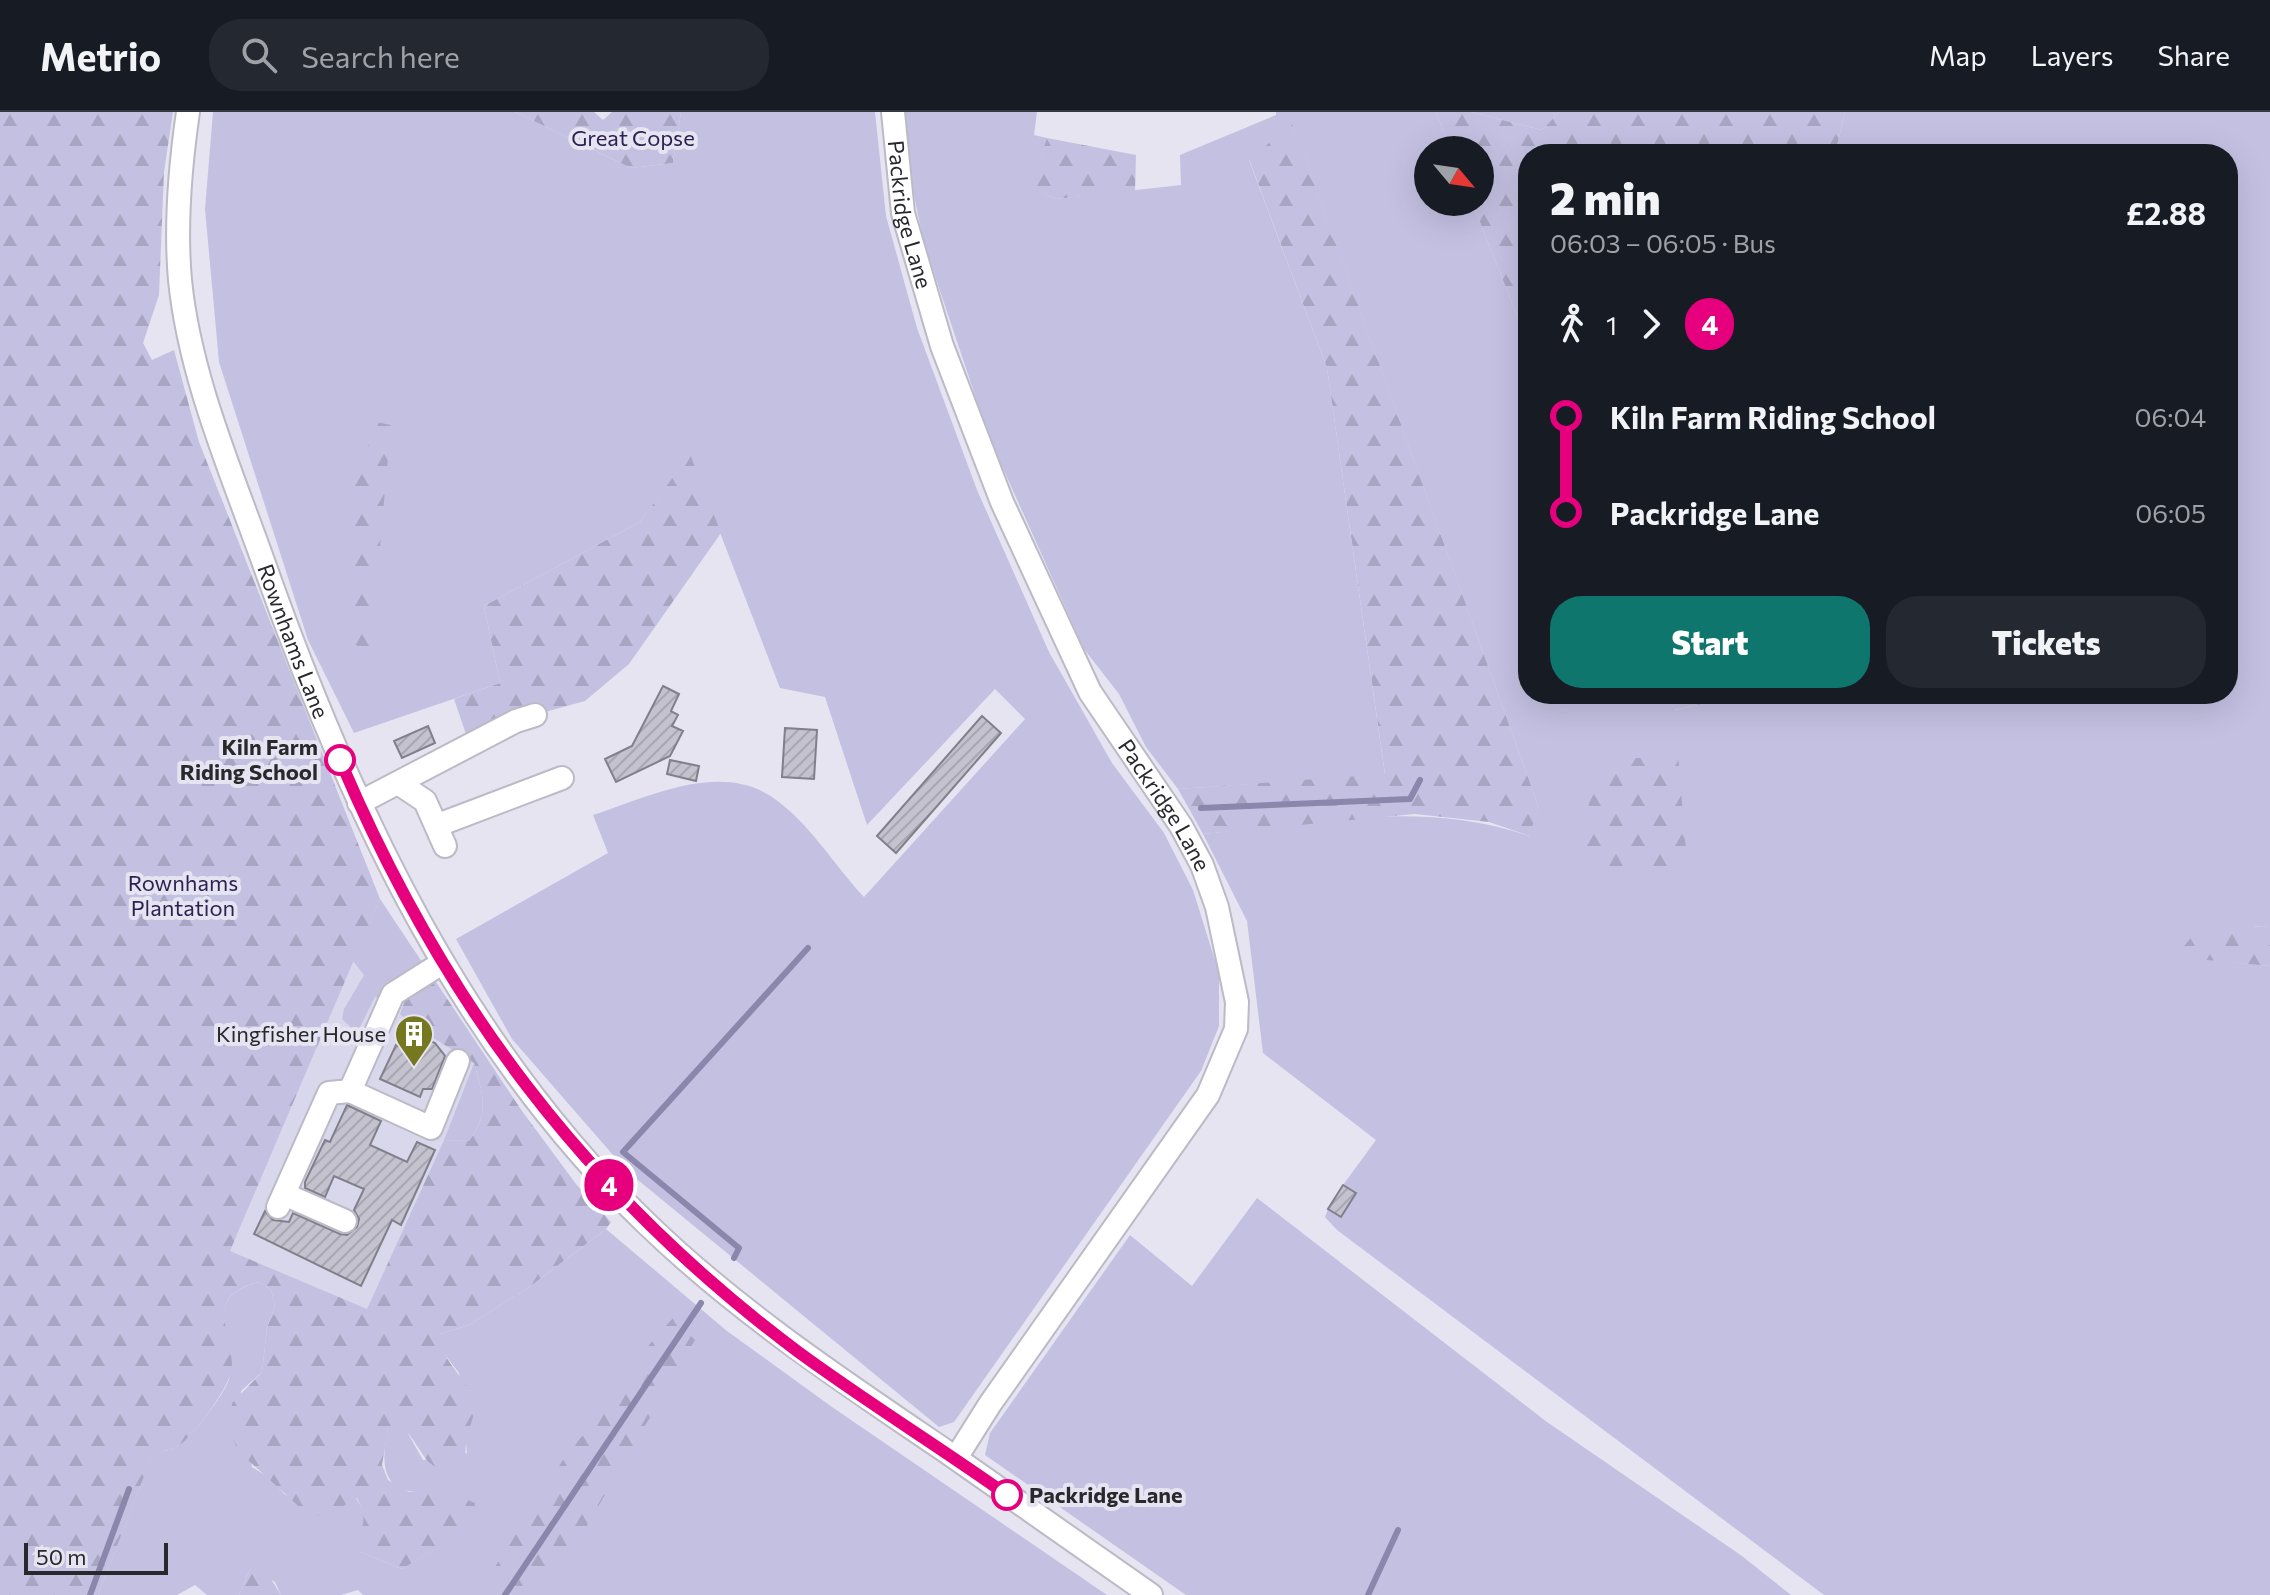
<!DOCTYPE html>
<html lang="en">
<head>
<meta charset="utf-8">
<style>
	body { margin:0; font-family:Commissioner,sans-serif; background:#242831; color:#f1f3f6; height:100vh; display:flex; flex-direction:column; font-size:30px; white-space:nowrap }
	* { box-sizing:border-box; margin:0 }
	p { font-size:26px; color:#9ea1a6 }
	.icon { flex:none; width:44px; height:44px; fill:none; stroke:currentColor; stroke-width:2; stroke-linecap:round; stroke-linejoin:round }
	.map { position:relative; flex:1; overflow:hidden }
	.details { position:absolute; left:1518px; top:32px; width:720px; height:560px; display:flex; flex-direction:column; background:#171b24; border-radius:32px; box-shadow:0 8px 32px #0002 }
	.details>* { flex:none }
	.badge { padding:0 16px; border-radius:26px; font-size:28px; line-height:52px }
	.needle { width:52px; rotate:119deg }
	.tools { position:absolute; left:1414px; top:24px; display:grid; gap:16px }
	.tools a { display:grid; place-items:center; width:80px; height:80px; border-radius:50%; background:#171b24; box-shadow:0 8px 32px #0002; font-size:40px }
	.scale { position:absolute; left:24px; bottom:20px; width:144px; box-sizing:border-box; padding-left:8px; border:4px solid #28282d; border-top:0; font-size:22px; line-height:28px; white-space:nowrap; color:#28282d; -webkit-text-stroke:6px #e5e4f0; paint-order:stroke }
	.map>.badge { position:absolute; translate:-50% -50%; box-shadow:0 0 0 4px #fff }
	.legs { display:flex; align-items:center; gap:12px; height:88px; padding:0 32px; font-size:26px }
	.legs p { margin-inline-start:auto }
	.summary { display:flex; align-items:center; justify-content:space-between; height:136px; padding:0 32px }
	h1 { font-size:44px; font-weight:800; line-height:60px }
	.primary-button { display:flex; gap:16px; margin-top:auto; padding:16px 32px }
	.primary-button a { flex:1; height:92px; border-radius:32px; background:#0f766e; color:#fff; font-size:32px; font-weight:800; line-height:92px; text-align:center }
	.primary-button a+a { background:#242831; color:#f1f3f6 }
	ul { padding:0 32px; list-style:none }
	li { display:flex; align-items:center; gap:28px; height:96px; font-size:30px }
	li i { display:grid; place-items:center; width:12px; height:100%; margin:0 10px; background:currentColor }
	li i::after { content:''; width:20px; height:20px; margin:-10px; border:6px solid; border-radius:50%; background:#171b24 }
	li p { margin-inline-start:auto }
	li:first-child i { background:linear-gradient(#0000 50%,currentColor 0) }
	li:last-child i { background:linear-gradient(currentColor 50%,#0000 0) }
	header { display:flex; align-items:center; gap:48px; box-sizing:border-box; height:112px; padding:0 40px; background:#171b24; border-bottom:2px solid #363941 }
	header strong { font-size:38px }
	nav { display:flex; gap:44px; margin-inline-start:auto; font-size:28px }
	.search { width:560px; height:72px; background:#242831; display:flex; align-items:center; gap:20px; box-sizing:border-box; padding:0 28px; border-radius:32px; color:#9ea1a6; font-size:30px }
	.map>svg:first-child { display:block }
</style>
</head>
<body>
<header>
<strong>Metrio</strong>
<div class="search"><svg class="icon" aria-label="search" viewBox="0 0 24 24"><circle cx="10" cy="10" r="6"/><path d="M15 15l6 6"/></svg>Search here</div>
<nav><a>Map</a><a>Layers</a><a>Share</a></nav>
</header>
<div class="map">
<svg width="2270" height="1483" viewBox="0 0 2270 1483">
	<defs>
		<pattern id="forest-firs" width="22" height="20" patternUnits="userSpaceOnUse" patternTransform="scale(2)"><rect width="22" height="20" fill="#c4c0e2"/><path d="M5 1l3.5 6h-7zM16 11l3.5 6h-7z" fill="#a8a5c2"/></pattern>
		<pattern id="building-hatch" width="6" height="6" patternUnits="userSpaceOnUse" patternTransform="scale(2)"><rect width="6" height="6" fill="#c3c2ce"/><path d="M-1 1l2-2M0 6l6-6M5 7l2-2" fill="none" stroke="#a8a7b1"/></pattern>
	</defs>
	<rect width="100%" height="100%" fill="#e5e4f0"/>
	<path fill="#d9d7eb" d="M380,787L479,938L444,1028L367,1198L230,1139Z"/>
	<path fill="#c4c0e2" d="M213,0H515L631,56L673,51L681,0H875L886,104L917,216L977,378L1049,540L1112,651L1164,721L1193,778L1219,861V914L1201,959L954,1310L939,1315L627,1059L512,927L456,827L608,741L593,703C646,686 719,649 772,685C809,710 834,753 864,785L1025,607L995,577L867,713L825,585L780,576L690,343L640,410L484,494L500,571L354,621L308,528L219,250L205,97Z
		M905,0H1037L1034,23L1047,26L1031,73L1055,87L1181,73L1180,43L1276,3V0H1436L1451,38H1428V90H1472L1528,231V582H1668L1675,598L1707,591L1710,582H2228V42H1835L1845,0H2270V814H2256L2175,844L2270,854V1483H1824L1337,1118L1325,1105L1328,1097L1341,1105L1356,1081L1343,1073L1376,1028L1263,941L1247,809L1203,722C1311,711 1425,687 1529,724L1538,693L1293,13L1249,48L1327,256L1385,663L1178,677L1146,635L1119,582L1084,537L989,325L924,131L906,46Z
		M1471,0H1559L1542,18Z
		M380,787L424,853L384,888L375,885L357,921L342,907L344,897L364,863L353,849Z
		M474,951C483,983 490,1001 469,1029L444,1028Z
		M1257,1086L1547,1310L1742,1444L1791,1483H1186L985,1343L990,1321L1130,1123L1192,1174Z
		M606,1117L727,1219L832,1295L1107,1483H363L358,1478L341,1483H281L275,1470L251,1455L239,1483H207L195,1473L177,1483H98L153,1340C161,1339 170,1339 177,1335C190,1328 226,1280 229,1267C237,1227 198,1185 259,1170L271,1178L275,1194L267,1216L262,1260L241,1279L252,1355L270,1366L284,1382L326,1403L356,1386L365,1401L361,1440L402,1457L467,1417L443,1378C390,1387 377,1367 388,1317L406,1318L423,1348L467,1341L459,1261L439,1235L440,1222L469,1213L532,1173Z"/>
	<path fill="url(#forest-firs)" d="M0,0H173L164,60L159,183L143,231L152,248L174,238L199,330L380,787L230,1139L367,1197L444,1028L469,1029C490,1001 483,983 474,951L409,911L400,902L407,883L434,867L522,999L576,1072L611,1110L606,1117L532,1173L469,1213L440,1222C439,1251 471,1266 474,1295C475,1308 466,1319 466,1331C465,1340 466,1347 464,1356L456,1362C420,1354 427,1342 405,1318H388L382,1353L388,1368L409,1380L443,1378L475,1391L474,1404L468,1417L402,1457L361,1440L355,1427C367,1412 365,1402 357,1386L326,1404L307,1402L238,1339L230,1319L232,1291L262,1260L267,1216L275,1194L271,1178L259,1170C203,1184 232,1218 232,1255C232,1272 192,1327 177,1335C170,1339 160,1339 153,1341L98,1483H0Z
		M515,0H594L603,8L612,0H681L673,51L631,56Z
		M1436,0H1471L1542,18L1559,0H1845L1835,42H1528V231L1472,90H1480V38H1451Z
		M1293,12L1538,693L1530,724L1489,710L1415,702L1203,722L1178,677L1385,662L1327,256L1249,47Z
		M1047,26L1136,43L1135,79L1055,87L1030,73Z
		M376,310L396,314L388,345L377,469L376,534L364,540L355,532L351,519L348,391Z
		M690,342L721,421L629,552L585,589L466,622L454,587L500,571L484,494L640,410Z
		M1668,582H1710L1707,591L1674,598Z
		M1678,643L1688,762L1618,761L1579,748L1591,680L1612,648Z
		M2270,814V854L2175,845L2199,816Z
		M673,1206L695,1228L585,1417L524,1483H503L493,1466L495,1455L568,1340L630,1271L649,1233Z
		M251,1455L266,1459L281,1483H239Z"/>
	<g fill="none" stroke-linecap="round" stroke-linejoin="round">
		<path stroke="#8b86ab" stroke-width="6" d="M1201,696L1410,687L1420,668
			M734,1146L739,1136L623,1040L808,836
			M90,1483L129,1377
			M505,1483L701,1191
			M1368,1483L1398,1418"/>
	</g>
	<path fill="url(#building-hatch)" stroke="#807f8a" stroke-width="2" d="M663,574L679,582L671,599L678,603L672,614L683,619L670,644L616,670L605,647L632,634Z
		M982,604L1001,621L896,741L877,724Z
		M428,614L435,631L402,646L394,629Z
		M785,616L817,618L814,667L782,665Z
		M670,648L699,654L696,669L667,662Z
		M410,920L435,931L445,944L432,977H423L420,985L380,967L396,933L403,936Z
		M347,993L381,1009L370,1033L407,1050L417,1030L435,1038L401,1113L392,1108L361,1174L254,1122L265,1099L273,1108L289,1110L293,1101L340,1122L347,1123L357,1115L359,1107L354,1098L364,1077L334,1064L325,1085L305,1076V1070L325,1028L330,1030Z
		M1343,1073L1356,1081L1341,1105L1328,1097Z"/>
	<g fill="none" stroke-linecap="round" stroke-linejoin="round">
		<defs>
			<g id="minor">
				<path id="s1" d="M188,0C180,55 175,112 180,168C190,269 235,368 268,463C353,701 462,934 647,1112C737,1199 841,1268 944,1338C1013,1386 1082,1435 1151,1483"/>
				<path id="s2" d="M893,0L903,101L942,234L1002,390L1090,580L1181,714L1202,753L1217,795L1237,890L1236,917L1208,983L990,1292L956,1346"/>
				<path d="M398,671L425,689L445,734"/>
				<path d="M359,691L516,609L535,603"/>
				<path d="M438,713L562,666"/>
				<path d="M350,979L431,1016L458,949"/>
				<path d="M284,1082L345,1109"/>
				<path d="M278,1095L329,981L350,979L393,882L442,851"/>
			</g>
		</defs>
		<use href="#minor" stroke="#bbbac6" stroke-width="26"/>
		<use href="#minor" stroke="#fff" stroke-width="22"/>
	</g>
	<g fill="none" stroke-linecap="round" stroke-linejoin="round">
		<defs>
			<path id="line-1" d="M340,648C443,891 585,1080 797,1239C865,1289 938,1334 1007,1383"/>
		</defs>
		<use href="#line-1" stroke="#fff" stroke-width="18"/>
		<use href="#line-1" stroke="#e6007e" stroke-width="12"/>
	</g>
	<defs>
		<symbol id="building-pin" viewBox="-11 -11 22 30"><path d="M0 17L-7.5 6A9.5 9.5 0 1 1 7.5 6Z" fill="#75781f" stroke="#e5e4f0"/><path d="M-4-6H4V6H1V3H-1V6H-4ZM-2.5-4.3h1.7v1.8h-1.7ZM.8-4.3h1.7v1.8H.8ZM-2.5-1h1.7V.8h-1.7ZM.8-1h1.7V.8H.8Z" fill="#fff"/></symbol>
	</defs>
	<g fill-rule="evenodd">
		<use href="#building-pin" x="392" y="900" width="44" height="60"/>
	</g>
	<g fill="#fff" stroke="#e6007e" stroke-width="4">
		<circle cx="340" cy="648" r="14"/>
		<circle cx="1007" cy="1383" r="14"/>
	</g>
	<g text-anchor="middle" stroke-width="8" stroke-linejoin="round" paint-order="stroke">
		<g font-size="22" fill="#2d2152" stroke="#e5e4f0">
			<text x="633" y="34">Great Copse</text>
			<text x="183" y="779">Rownhams<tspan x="183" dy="25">Plantation</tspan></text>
		</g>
		<g font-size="22" fill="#28282d" stroke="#e5e4f0">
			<text dy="8" stroke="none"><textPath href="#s2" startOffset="104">Packridge Lane</textPath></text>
			<text dy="8" stroke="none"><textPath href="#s1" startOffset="548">Rownhams Lane</textPath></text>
			<text dy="8" stroke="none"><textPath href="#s2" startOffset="752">Packridge Lane</textPath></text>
		</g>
		<g font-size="22" font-weight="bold" fill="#28282d" stroke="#e5e4f0" text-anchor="end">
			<text x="318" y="643">Kiln Farm<tspan x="318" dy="25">Riding School</tspan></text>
			<text x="1029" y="1391" text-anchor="start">Packridge Lane</text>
		</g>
		<g font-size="22" fill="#28282d" stroke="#e5e4f0" text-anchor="end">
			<text x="386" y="930">Kingfisher House</text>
		</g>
	</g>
</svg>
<div class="tools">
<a><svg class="needle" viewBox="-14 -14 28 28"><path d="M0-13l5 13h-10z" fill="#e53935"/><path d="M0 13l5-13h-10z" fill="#9ea1a6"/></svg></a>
</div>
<div class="scale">50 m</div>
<b class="badge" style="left:609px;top:1073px;background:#e6007e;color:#fff">4</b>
<section class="details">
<div class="summary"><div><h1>2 min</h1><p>06:03 – 06:05 · Bus</p></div><b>£2.88</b></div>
<div class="legs"><svg class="icon" aria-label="walk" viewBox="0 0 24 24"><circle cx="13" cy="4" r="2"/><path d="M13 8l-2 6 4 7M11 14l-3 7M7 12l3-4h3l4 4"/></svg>1<svg class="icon" aria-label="forward" viewBox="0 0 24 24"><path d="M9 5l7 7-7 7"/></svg><b class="badge" style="background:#e6007e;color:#fff">4</b></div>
<ul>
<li><i style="color:#e6007e"></i><b>Kiln Farm Riding School</b><p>06:04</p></li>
<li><i style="color:#e6007e"></i><b>Packridge Lane</b><p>06:05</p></li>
</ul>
<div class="primary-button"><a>Start</a><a>Tickets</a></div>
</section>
</div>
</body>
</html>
